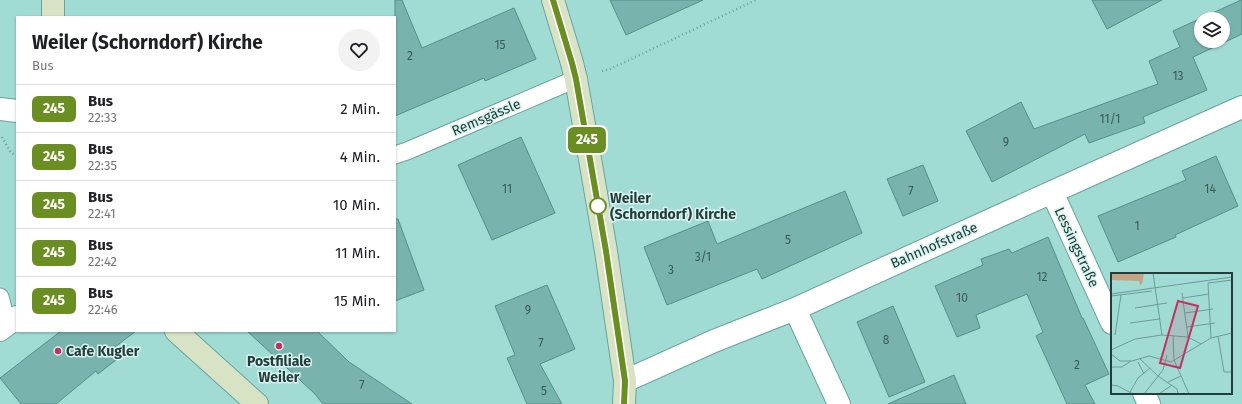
<!DOCTYPE html>
<html lang="de">
<head>
<meta charset="utf-8">
<style>
	body { margin:0; font-family:"Fira Sans",sans-serif; background:#f2f2f2; color:#202124; height:100vh; display:flex; flex-direction:column; font-size:15px; white-space:nowrap }
	* { box-sizing:border-box; margin:0 }
	p { font-size:13px; color:#757577 }
	.icon { flex:none; width:22px; height:22px; fill:none; stroke:currentColor; stroke-width:2; stroke-linecap:round; stroke-linejoin:round }
	.map { position:relative; flex:1; overflow:hidden }
	.sheet { position:absolute; left:16px; top:16px; width:380px; height:316px; display:flex; flex-direction:column; background:#fff; border-radius:0px; box-shadow:0 1px 3px #0004 }
	.sheet>* { flex:none }
	.badge { padding:0 8px; border-radius:6px; font-size:14px; line-height:26px }
	.buttons { position:absolute; left:1194px; top:12px; display:grid; gap:8px }
	.buttons a { display:grid; place-items:center; width:36px; height:36px; border-radius:50%; background:#fff; box-shadow:0 1px 3px #0004; font-size:20px }
	.map>.badge { position:absolute; translate:-50% -50%; box-shadow:0 0 0 2px #fff }
	.round { display:grid; place-items:center; flex:none; width:42px; height:42px; border-radius:21px; background:#f2f2f2 }
	.headline { display:flex; align-items:center; justify-content:space-between; height:68px; padding:0 16px }
	h1 { font-size:19px; font-weight:700; line-height:30px }
	ul { padding:0; list-style:none }
	li { display:flex; align-items:center; gap:12px; height:48px; padding:0 16px; border-top:1px solid #e0e0e0 }
	li div { flex:1 }
	li b { display:block; font-size:15px }
	li em { font-style:normal }
	li .badge { min-width:44px; font-weight:700; text-align:center }
	.map>svg:first-child { display:block }
</style>
</head>
<body>
<div class="map">
<svg width="1242" height="404" viewBox="0 0 1242 404">
	<rect width="100%" height="100%" fill="#a0dbd4"/>
	<path fill="#79b3ad" stroke="#558f89" fill-rule="evenodd" d="M395,0H402L422,48L514,8L536,59L485,81L484,78L395,116Z
		M610,0H703L626,35Z
		M1092,0H1162L1107,29Z
		M1241,0H1242V34L1193,57L1207,90L1143,117L1145,123L1089,143L1085,134L992,182L966,131L1021,102L1034,129L1158,84L1149,61L1180,47L1173,31ZM1201,19H1223V41H1201Z
		M521,137L555,213L492,240L458,165Z
		M1216,156L1238,206L1175,235L1176,237L1118,262L1098,216L1186,180L1182,171Z
		M923,165L938,201L903,216L887,179Z
		M845,191L862,233L762,279L757,269L667,305L644,247L708,221L717,244Z
		M395,219H398L424,290L395,301Z
		M1048,237L1082,318H1083L1109,374L1085,385L1095,404H1067L1036,336L1043,332L1027,294L976,315L980,328L957,337L935,286L983,265L981,259L1009,249L1012,253Z
		M547,285L575,349L540,364L562,404H527L507,358L515,355L495,306Z
		M893,306L925,382L889,397L857,322Z
		M61,331H136L115,347L121,356L98,374L96,371L56,404H21L0,378Z
		M247,331H317L349,362L412,404H323L315,394Z
		M954,375L966,404H888Z"/>
	<g fill="none" stroke-linecap="round" stroke-linejoin="round">
		<defs>
			<path id="lane" d="M395,155L407,151L576,79
				M0,297L7,324"/>
			<path id="street" d="M0,109L17,111
				M1052,192L1112,323
				M795,309L839,404
				M0,330L17,317
				M625,381L714,341L795,309L1052,192L1242,107
				M1144,393L1149,404"/>
			<path id="secondary" d="M553,0L572,63L576,79L606,251L625,381L624,404
				M53,17V0
				M176,331L257,404"/>
		</defs>
		<use href="#lane" stroke="#69a39d" stroke-width="19"/>
		<use href="#street" stroke="#69a39d" stroke-width="24"/>
		<use href="#secondary" stroke="#69a39d" stroke-width="24"/>
		<path stroke="#709d98" stroke-width="2.5" stroke-dasharray="1 3" stroke-linecap="butt" d="M602,71L610,69L756,0
			M2,137L11,153L17,155"/>
		<use href="#lane" stroke="#fff" stroke-width="17"/>
		<use href="#street" stroke="#fff" stroke-width="22"/>
		<use href="#secondary" stroke="#d7e3c4" stroke-width="22"/>
	</g>
	<g fill="none" stroke-linecap="round" stroke-linejoin="round">
		<defs>
			<path id="line" d="M553,0L572,63L576,79L606,251L625,381L624,404"/>
		</defs>
		<use href="#line" stroke="#fff" stroke-width="9"/>
		<use href="#line" stroke="#6b8e23" stroke-width="6"/>
	</g>
	<circle fill="#fff" stroke="#6b8e23" stroke-width="2" cx="598" cy="206" r="8"/>
	<g fill="#c1335e" stroke="#d8f5f1" stroke-width="1.5">
		<circle cx="279" cy="346" r="4"/>
		<circle cx="58" cy="351" r="4"/>
	</g>
	<g text-anchor="middle" stroke-width="3" stroke-linejoin="round" paint-order="stroke">
		<g font-size="12" fill="#395a57">
			<text x="500" y="49">15</text>
			<text x="410" y="60">2</text>
			<text x="1178" y="80">13</text>
			<text x="1110" y="123">11/1</text>
			<text x="1006" y="146">9</text>
			<text x="507" y="193">11</text>
			<text x="1210" y="193">14</text>
			<text x="911" y="195">7</text>
			<text x="1137" y="230">1</text>
			<text x="788" y="244">5</text>
			<text x="703" y="261">3/1</text>
			<text x="671" y="274">3</text>
			<text x="1042" y="281">12</text>
			<text x="962" y="302">10</text>
			<text x="528" y="314">9</text>
			<text x="886" y="344">8</text>
			<text x="541" y="347">7</text>
			<text x="1077" y="369">2</text>
			<text x="362" y="389">7</text>
			<text x="544" y="395">5</text>
		</g>
		<g font-size="14" fill="#243c3a" stroke="#d8f5f1">
			<text transform="translate(486 117) rotate(-23)" y="5">Remsgässle</text>
			<text transform="translate(934 245) rotate(-24)" y="5">Bahnhofstraße</text>
			<text transform="translate(1077 247) rotate(65)" y="5">Lessingstraße</text>
		</g>
		<g font-size="14" font-weight="bold" fill="#243c3a" stroke="#d8f5f1" text-anchor="start">
			<text x="610" y="203">Weiler<tspan x="610" dy="16">(Schorndorf) Kirche</tspan></text>
		</g>
		<g font-size="14" font-weight="bold" fill="#243c3a" stroke="#d8f5f1" text-anchor="start">
			<text x="66" y="356">Cafe Kugler</text>
			<text x="279" y="366" text-anchor="middle">Postfiliale<tspan x="279" dy="16">Weiler</tspan></text>
		</g>
	</g>
	<g transform="translate(1111 273)">
		<rect width="121" height="121" fill="#a0dbd4"/>
		<path d="M0,0H33L31,11L29,12L28,8L1,7L0,18Z" fill="#c4a484"/>
		<path fill="none" stroke="#6e9b96" stroke-width="1" d="M42,0L51,62M71,20L77,64M0,21L121,4M0,23L41,18M72,25L98,21M24,35L56,30M74,40L102,36M19,50L48,46M76,54L104,50M4,62L10,22M62,62L63,87L78,121M107,63L113,99H121M100,65L97,10L121,7M0,77L24,66L51,62L77,64L90,71M0,81L9,88H21L38,83L60,89L100,65L121,60M28,85L47,103L66,116L67,121M27,89L33,101M0,94H11L20,88M57,109L70,103M0,112L7,113L22,121M19,119L27,105L39,95M33,121L52,97L56,82M48,121L61,112"/>
		<path fill="#c1335e" fill-opacity="0.15" stroke="#c1335e" stroke-width="2" d="M67,28L87,33L69,95L49,90Z"/>
		<rect width="121" height="121" fill="none" stroke="#243c3a" stroke-width="2"/>
	</g>
</svg>
<div class="buttons">
<a><svg class="icon" aria-label="layers" viewBox="0 0 24 24"><path d="M12 4l9 5-9 5-9-5zM3 14l9 5 9-5"/></svg></a>
</div>
<b class="badge" style="left:587px;top:140px;background:#6b8e23;color:#fff">245</b>
<section class="sheet">
<div class="headline"><div><h1>Weiler (Schorndorf) Kirche</h1><p>Bus</p></div><a class="round"><svg class="icon" aria-label="heart" viewBox="0 0 24 24"><path d="M12 20l-8-8c-3-5 5-10 8-4 3-6 11-1 8 4z"/></svg></a></div>
<ul>
<li><span class="badge" style="background:#6b8e23;color:#fff">245</span><div><b>Bus</b><p>22:33</p></div><em>2 Min.</em></li>
<li><span class="badge" style="background:#6b8e23;color:#fff">245</span><div><b>Bus</b><p>22:35</p></div><em>4 Min.</em></li>
<li><span class="badge" style="background:#6b8e23;color:#fff">245</span><div><b>Bus</b><p>22:41</p></div><em>10 Min.</em></li>
<li><span class="badge" style="background:#6b8e23;color:#fff">245</span><div><b>Bus</b><p>22:42</p></div><em>11 Min.</em></li>
<li><span class="badge" style="background:#6b8e23;color:#fff">245</span><div><b>Bus</b><p>22:46</p></div><em>15 Min.</em></li>
</ul>
</section>
</div>
</body>
</html>
